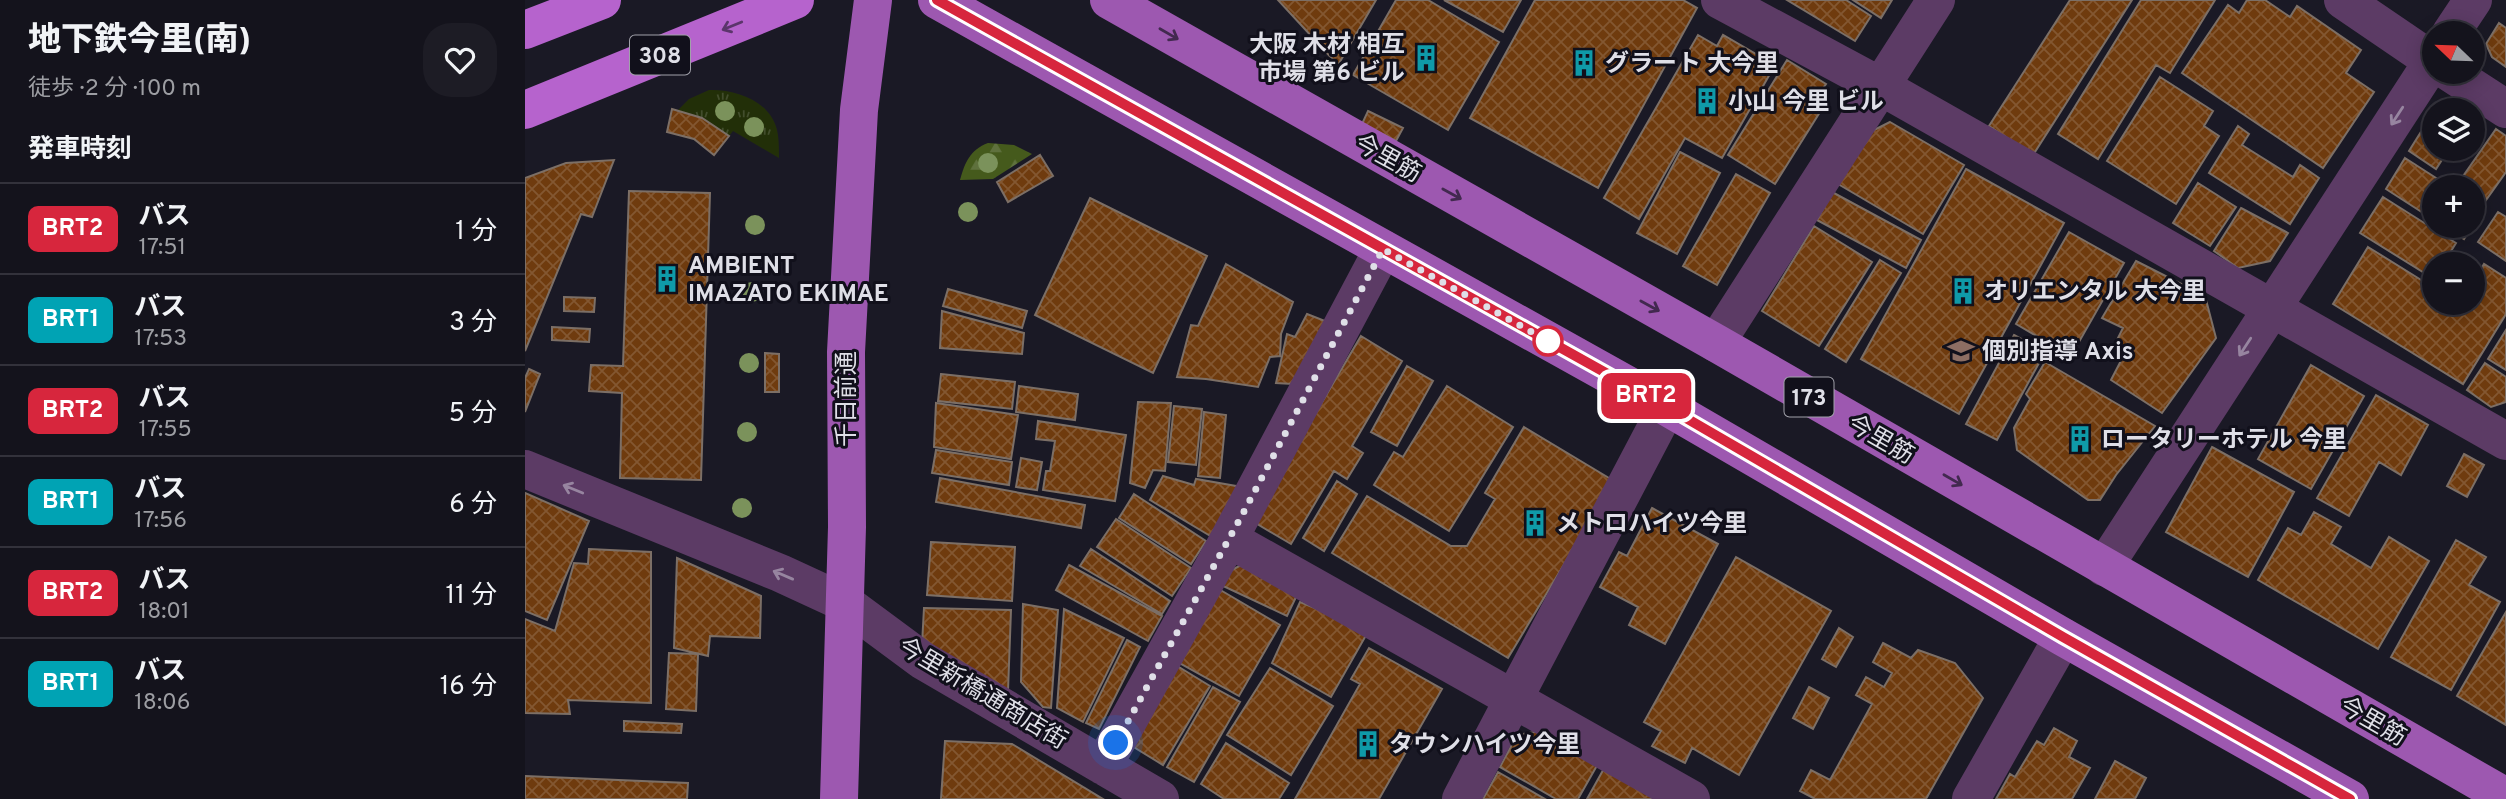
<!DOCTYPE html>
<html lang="ja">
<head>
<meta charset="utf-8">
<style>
	body { margin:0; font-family:Overpass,"Noto Sans JP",sans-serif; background:#1d1c25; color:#f1f3f6; height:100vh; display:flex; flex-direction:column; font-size:26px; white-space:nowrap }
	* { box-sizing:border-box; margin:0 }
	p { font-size:23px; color:#9d9ea3 }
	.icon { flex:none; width:38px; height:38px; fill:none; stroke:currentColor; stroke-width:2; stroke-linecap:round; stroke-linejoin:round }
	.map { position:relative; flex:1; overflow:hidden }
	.side { display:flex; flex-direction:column; background:#14131c; width:525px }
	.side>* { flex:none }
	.badge { padding:0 14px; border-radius:10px; font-size:24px; line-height:46px }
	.needle { width:46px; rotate:293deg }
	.tools { position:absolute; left:1897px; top:21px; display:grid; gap:14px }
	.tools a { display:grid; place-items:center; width:63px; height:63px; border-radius:50%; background:#14131c; box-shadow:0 4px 18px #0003,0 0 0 2px #33323b; font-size:35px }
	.you { position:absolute; width:35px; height:35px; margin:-18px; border:5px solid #fff; border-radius:50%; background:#1a73e8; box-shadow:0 0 0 10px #1a73e833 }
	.map>.badge { position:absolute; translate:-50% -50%; box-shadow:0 0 0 4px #fff }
	h2 { padding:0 28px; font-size:26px; line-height:63px }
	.round { display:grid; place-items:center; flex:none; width:74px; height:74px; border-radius:28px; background:#1d1c25 }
	.overview { display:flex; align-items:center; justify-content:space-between; height:119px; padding:0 28px }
	h1 { font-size:33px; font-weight:800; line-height:52px }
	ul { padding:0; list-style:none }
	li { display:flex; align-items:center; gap:21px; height:91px; padding:0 28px; border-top:2px solid #33323b }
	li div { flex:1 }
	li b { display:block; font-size:26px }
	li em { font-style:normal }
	li .badge { min-width:77px; font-weight:700; text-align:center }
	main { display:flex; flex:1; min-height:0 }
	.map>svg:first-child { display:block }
</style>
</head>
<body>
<main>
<section class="side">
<div class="overview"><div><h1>地下鉄今里(南)</h1><p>徒歩 · 2 分 · 100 m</p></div><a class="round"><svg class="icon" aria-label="heart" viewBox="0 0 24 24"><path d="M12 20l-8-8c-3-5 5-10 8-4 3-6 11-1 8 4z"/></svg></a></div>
<h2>発車時刻</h2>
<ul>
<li><span class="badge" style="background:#d7263d;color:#fff">BRT2</span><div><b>バス</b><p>17:51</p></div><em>1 分</em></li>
<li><span class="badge" style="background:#00a3b4;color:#fff">BRT1</span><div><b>バス</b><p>17:53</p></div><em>3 分</em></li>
<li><span class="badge" style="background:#d7263d;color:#fff">BRT2</span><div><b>バス</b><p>17:55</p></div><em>5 分</em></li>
<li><span class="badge" style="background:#00a3b4;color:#fff">BRT1</span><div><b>バス</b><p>17:56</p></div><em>6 分</em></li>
<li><span class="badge" style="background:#d7263d;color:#fff">BRT2</span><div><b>バス</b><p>18:01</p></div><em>11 分</em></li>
<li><span class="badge" style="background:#00a3b4;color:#fff">BRT1</span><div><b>バス</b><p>18:06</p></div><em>16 分</em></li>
</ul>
</section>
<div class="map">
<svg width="1981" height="799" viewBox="0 0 1981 799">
	<defs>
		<pattern id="grass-tufts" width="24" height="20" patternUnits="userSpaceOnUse" patternTransform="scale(1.75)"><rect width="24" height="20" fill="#222f08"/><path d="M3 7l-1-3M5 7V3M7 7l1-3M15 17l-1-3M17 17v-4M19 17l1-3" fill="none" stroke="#424d2c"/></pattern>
		<pattern id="forest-firs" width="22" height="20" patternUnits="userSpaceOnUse" patternTransform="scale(1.75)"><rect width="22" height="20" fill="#455a1c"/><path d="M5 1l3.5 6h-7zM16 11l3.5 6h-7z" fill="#5f713d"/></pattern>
		<pattern id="building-cross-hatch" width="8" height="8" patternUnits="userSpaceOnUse" patternTransform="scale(1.75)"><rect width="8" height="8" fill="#6f3b0e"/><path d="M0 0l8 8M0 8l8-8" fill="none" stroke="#835731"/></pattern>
	</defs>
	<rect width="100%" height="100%" fill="#1a1925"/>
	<path fill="url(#grass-tufts)" d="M184,90C211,89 245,101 252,130C254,138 254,149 254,158L208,131L204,136L177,118L152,111L164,99Z"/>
	<path fill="url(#forest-firs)" d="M463,143L489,145L507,154L468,179L435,180C440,162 445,150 463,143Z"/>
	<path fill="url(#building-cross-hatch)" stroke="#7c6f66" stroke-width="2" d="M753,0H851L813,65Z
		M871,0H903L974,42L923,130L828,75Z
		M919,0H996L978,32Z
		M1010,0H1158L1172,8L1073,188L945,118Z
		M1262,0H1321L1346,16L1330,41Z
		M1328,0H1367L1356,18Z
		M1545,0H1607L1508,155L1464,126Z
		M1616,0H1690L1645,73L1631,65L1573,159L1533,134Z
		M1722,0H1740L1765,17L1772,6L1836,50L1821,73L1849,92L1798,168L1657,73L1703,5L1714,13Z
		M1974,23L1981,28V67L1967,57L1961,44Z
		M1173,35L1192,46L1198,35L1250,65L1197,158L1160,138L1114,219L1079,198Z
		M1262,60L1301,84L1291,98L1300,104L1250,184L1203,155Z
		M1635,77L1688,111L1679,126L1694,136L1651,204L1582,161Z
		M147,109L177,118L204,136L189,155L169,139L142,132Z
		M843,111L878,128L871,141L837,124Z
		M1909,111V149H1924L1911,169L1884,151Z
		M1365,122L1439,165L1398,234L1313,184L1341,134Z
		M1713,126L1724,134L1717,145L1768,177L1775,165L1794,178L1765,224L1684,173Z
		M1971,129L1981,136V172L1961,200L1948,191V187H1942L1934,182Z
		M1155,152L1195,173L1152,254L1112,233Z
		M515,155L528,176L483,202L472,182Z
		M1880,158L1925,187H1909V220L1861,189Z
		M89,160L67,217L56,214L0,351V178L41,163Z
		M1441,169L1539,223L1434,414L1336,359Z
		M1211,174L1245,193L1192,285L1158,266Z
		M1673,183L1711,207L1685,246L1648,223Z
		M104,191L185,193L176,480L95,478L97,393L64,391L66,365L98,366Z
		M1307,192L1396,240L1381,268L1292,220Z
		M1858,197L1931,243L1918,264H1909V279L1835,233Z
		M565,198L682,256L628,373L510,315Z
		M1948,202L1958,208L1948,225Z
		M1716,208L1763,233L1745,261L1713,268L1689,251Z
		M1973,212L1981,217V261L1953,242Z
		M1289,226L1347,262L1294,346L1237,311Z
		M1918,226H1947L1939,239Z
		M1544,232L1599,263L1546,356L1491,324Z
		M1843,247L1909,288V303H1948V278L1950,279L1959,264L1981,278V314L1938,384L1808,304Z
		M1355,260L1376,273L1321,362L1300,349Z
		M1611,261L1680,296L1691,338L1637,413L1586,380L1601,351L1589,346L1598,328L1577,318Z
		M701,264L768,302L756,334L755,356L745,357L733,387L681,379L652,377L666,325L673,326Z
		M423,289L502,311L497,328L418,306Z
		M39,297L70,298L69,312L39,311Z
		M417,311L499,333L497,354L415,348Z
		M782,314L800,321L768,384L751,383L762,334L770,337Z
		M27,327L65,329L64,342L27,340Z
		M1981,330V370L1963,359Z
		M1489,335L1520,352L1472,440L1441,424Z
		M836,336L877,361L827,446L838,453L822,479L809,471L766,544L727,521Z
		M240,353L254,354V392H240Z
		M1520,362L1630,426L1591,475L1575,500H1563L1492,450L1489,428L1505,399L1501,394Z
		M1960,363L1981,377V402L1966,407L1942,390Z
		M1786,365L1839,396L1786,489L1733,459Z
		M882,366L908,381L872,446L846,432Z
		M4,369L15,374L0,412V378Z
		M416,374L490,382L487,409L413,401Z
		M494,386L553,394L550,420L491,412Z
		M922,386L988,427L924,531L849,485L869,452L878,457Z
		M1851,395L1903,425L1876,475L1854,462L1824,516L1792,498Z
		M613,402L646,403L640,471L628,470L620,488L605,483Z
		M411,403L493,415L486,459L409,447Z
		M649,406L677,409L671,465L643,462Z
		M679,412L701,415L695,478L673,476Z
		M513,421L601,435L590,501L518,490L521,471H525L530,441L511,439Z
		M999,427L1089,481L983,658L807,553L842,496L926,546H942L970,499L960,493Z
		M1687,447L1769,492L1723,577L1641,532Z
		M411,450L487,462L484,485L407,473Z
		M1939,454L1959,465L1942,497L1922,486Z
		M496,458L517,462L512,490L491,487Z
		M638,476L669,485L671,479L717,487L687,537L625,500Z
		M415,478L560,505L556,528L411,502Z
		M812,481L832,494L799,551L778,538Z
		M0,493L64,521L22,620L0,611Z
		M609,494L681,541L666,564L594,518Z
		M1127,508L1193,544L1140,644L1104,625L1113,607L1075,587L1094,552L1102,556Z
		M1789,512L1816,527L1806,544L1846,568L1864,537L1904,561L1853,649L1733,580L1763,528L1776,535Z
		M591,519L666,568L647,596L572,547Z
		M1931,540L1961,557L1944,585L1975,602L1926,690L1866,657Z
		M406,542L490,547L487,601L402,595Z
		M64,549L126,552V703L43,700L45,714L0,713V619L30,631L49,563L63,564Z
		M566,549L645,601L637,614L555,566Z
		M1211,557L1306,611L1214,775L1167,748L1160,763L1127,746L1136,731L1119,722Z
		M152,558L236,596L235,638L185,636L183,656L149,648Z
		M720,563L773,593L762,616L696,585L703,572Z
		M544,565L637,616L623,641L531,590Z
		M692,588L755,625L714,696L651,661Z
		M775,602L844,630L806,697L747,663Z
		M498,604L533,610L526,708L518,707L496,682Z
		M399,608L486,610L483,691L397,645Z
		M539,609L599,638L558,722L532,708Z
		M1981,612V725L1932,696Z
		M1314,628L1328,637L1311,667L1297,659Z
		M602,640L615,647L574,729L561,723Z
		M1358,643L1386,658L1393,650L1430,663L1458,698L1401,799H1290L1275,791L1286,770L1305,780L1347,704L1331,695L1341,677L1359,687L1367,673L1348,662Z
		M844,648L917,689L854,799H770L835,684L826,679Z
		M144,653L173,654L171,711L141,709Z
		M649,664L685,686L638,765L602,743Z
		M745,668L808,706L766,775L702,735Z
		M688,687L715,702L669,782L642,767Z
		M1284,687L1304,698L1288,729L1268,718Z
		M99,721L157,724L156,733L99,731Z
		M1529,728L1552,741L1544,757L1565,768L1547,799H1471L1485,774L1490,777L1512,741L1519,745Z
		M1016,731L1074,762L1053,799H1031L975,767L992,735Z
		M420,741L487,744L578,799H416Z
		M701,743L764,783L754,799H699L676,784Z
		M1590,761L1621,778L1610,799H1570Z
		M1081,765L1139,799H1062Z
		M973,772L1020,799H958Z
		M0,776L163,783L162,799H0Z"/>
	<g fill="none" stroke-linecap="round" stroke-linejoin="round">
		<path stroke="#5c3b65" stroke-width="38" d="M1195,0L1355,86L1981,441
			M1818,0L1909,62
			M1926,33L1948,0
			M1924,72L1981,109
			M1191,343L1411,0
			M0,469L255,573L320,603L397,660L635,799
			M704,539L1166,799
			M1579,567L1909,59
			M578,766L704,539L858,249
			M936,799L1142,407
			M1446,799L1538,637"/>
		<path stroke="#9d58b0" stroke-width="38" d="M412,0L1142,407L1538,637L1825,799
			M584,0L1191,343L1981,797
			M314,799L322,527L321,352L334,110L348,0"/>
		<path stroke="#b663cd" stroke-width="38" d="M0,30L77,0
			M0,110L270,0"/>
	</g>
	<g fill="#7b925b">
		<circle cx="200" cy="111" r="10"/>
		<circle cx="229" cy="127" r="10"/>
		<circle cx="463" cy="163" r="10"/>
		<circle cx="443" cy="212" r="10"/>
		<circle cx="230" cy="225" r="10"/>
		<circle cx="227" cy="292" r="10"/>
		<circle cx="224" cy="363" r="10"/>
		<circle cx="222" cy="432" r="10"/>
		<circle cx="217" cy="508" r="10"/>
	</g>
	<defs><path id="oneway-shaft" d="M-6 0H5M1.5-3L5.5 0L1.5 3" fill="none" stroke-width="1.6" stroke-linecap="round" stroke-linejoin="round" transform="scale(1.75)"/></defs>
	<use stroke="#5b356b" href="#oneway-shaft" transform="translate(207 26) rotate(158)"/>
	<g stroke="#42294f">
		<use href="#oneway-shaft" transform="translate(644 34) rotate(30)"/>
		<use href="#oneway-shaft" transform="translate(927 194) rotate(29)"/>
		<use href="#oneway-shaft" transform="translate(1125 306) rotate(29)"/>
		<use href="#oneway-shaft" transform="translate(1428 480) rotate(30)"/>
	</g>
	<g stroke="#9785a0">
		<use href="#oneway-shaft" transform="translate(1872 116) rotate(123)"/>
		<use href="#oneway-shaft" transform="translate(1720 347) rotate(123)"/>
		<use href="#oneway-shaft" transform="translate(48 489) rotate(-158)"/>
		<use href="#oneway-shaft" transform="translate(258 575) rotate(-157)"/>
	</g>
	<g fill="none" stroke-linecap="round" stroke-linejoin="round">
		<defs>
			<path id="line" d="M412,0L1142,407L1538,637L1825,799"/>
		</defs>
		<use href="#line" stroke="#fff" stroke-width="16"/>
		<use href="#line" stroke="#d7263d" stroke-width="10"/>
		<path stroke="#dfdfe7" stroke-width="7" stroke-dasharray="0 12.6" d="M591,743L716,517L858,249L1023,341"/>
	</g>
	<defs>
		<symbol id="building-bare" viewBox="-9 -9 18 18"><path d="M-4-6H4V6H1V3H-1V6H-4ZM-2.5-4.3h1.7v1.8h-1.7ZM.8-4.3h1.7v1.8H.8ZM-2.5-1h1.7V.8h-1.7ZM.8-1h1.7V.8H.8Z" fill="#0f9aa8" stroke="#11101b" stroke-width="2.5" paint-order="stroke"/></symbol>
		<symbol id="school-bare" viewBox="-9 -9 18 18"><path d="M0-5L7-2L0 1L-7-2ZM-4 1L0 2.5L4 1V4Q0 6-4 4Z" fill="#8d6e63" stroke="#11101b" stroke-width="2.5" paint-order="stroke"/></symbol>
	</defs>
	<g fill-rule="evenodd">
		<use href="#building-bare" x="882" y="39" width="38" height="38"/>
		<use href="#building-bare" x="1040" y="44" width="38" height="38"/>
		<use href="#building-bare" x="1163" y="82" width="38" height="38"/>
		<use href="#building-bare" x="123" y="260" width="38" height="38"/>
		<use href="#building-bare" x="1419" y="272" width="38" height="38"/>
		<use href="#school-bare" x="1417" y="332" width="38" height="38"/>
		<use href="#building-bare" x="1536" y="420" width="38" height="38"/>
		<use href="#building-bare" x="991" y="504" width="38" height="38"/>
		<use href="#building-bare" x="824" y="725" width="38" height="38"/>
	</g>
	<circle fill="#fff" stroke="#d7263d" stroke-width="3.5" cx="1023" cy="341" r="14"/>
	<g text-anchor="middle" stroke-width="6" stroke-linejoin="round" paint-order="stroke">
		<g fill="#11101b" stroke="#a1a1aa" stroke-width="2">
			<rect x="105" y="35.5" width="60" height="39" rx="5"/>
			<rect x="1259.5" y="377.5" width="49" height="39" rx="5"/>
		</g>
		<g font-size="23" font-weight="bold" fill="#dfdfe7">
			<text x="135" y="63">308</text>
			<text x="1284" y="405">173</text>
		</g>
		<g font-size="24" font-weight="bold" fill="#dfdfe7" stroke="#11101b" text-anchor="start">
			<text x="880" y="52" text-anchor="end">大阪 木材 相互<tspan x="880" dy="28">市場 第6 ビル</tspan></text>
			<text x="1080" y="71">グラート 大今里</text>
			<text x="1203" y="109">小山 今里 ビル</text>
			<text x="163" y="273">AMBIENT<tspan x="163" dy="28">IMAZATO EKIMAE</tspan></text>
			<text x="1459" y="299">オリエンタル 大今里</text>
			<text x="1457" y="359">個別指導 Axis</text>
			<text x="1576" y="447">ロータリーホテル 今里</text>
			<text x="1031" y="531">メトロハイツ今里</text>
			<text x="864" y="752">タウンハイツ今里</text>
		</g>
		<g font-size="24" fill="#dfdfe7" stroke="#11101b">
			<text transform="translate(863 158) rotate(29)" y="8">今里筋</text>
			<text transform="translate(321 399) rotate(-90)" y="8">千日前通</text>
			<text transform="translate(1356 439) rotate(30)" y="8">今里筋</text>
			<text transform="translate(458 693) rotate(31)" y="8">今里新橋通商店街</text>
			<text transform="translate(1848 721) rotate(30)" y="8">今里筋</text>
		</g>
	</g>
</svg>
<div class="tools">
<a><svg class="needle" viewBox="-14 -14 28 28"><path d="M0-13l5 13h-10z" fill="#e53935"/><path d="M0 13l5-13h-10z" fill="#9d9ea3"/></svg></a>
<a><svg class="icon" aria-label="layers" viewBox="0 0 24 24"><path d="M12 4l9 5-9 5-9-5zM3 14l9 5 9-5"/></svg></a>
<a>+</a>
<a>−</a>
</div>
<div class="you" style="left:591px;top:743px"></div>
<b class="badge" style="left:1121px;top:396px;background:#d7263d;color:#fff">BRT2</b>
</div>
</main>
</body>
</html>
